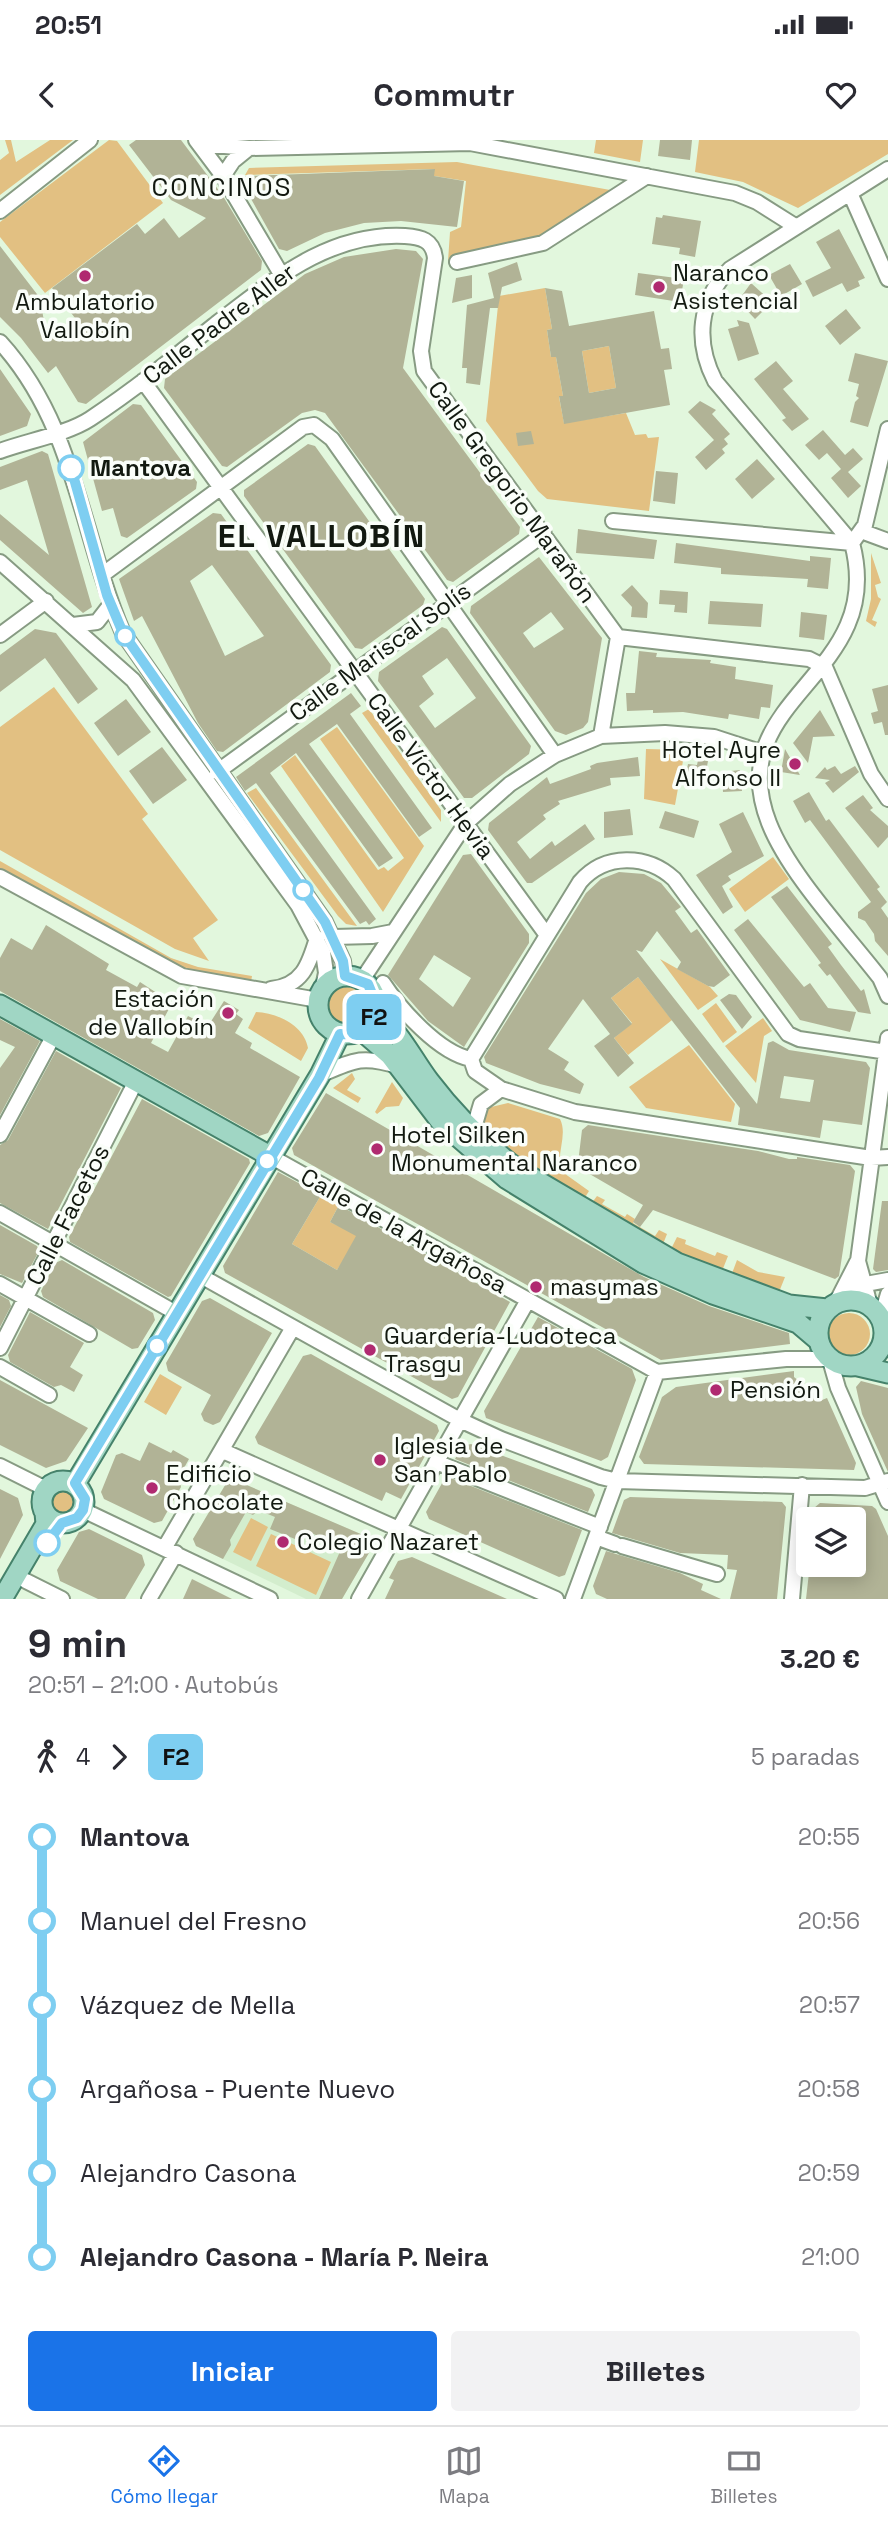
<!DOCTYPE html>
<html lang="es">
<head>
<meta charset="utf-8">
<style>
	body { margin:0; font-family:"Space Grotesk",sans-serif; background:#f2f2f3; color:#2b2b33; height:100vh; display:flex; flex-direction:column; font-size:26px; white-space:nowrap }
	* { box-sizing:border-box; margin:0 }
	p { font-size:23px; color:#7c7c81 }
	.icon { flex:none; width:38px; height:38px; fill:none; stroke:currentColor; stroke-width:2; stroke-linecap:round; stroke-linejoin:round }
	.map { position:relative; height:1459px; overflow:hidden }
	.panel { display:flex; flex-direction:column; background:#fff; flex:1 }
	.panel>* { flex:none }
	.badge { padding:0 14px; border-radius:10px; font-size:24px; line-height:46px }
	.tools { position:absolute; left:796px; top:1367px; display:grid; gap:14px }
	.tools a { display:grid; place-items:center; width:70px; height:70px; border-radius:7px; background:#fff; box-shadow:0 4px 18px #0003; font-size:35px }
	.map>.badge { position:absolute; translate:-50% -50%; box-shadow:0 0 0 4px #fff }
	.legs { display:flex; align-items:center; gap:10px; height:77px; padding:0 28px; font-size:23px }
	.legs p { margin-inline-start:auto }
	.summary { display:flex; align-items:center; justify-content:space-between; height:119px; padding:0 28px }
	h1 { font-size:38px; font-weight:600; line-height:52px }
	.primary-button { display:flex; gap:14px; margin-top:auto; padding:14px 28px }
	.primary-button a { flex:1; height:80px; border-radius:7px; background:#1a73e8; color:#fff; font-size:28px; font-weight:600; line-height:80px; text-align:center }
	.primary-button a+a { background:#f2f2f3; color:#2b2b33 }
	ul { padding:0 28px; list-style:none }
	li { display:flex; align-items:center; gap:24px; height:84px; font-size:26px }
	li i { display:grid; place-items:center; width:10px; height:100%; margin:0 9px; background:currentColor }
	li i::after { content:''; width:18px; height:18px; margin:-9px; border:5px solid; border-radius:50%; background:#fff }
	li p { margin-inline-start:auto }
	li:first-child i { background:linear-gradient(#0000 50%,currentColor 0) }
	li:last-child i { background:linear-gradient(currentColor 50%,#0000 0) }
	.status { display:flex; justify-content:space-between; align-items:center; height:49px; padding:0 35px; background:#fff; direction:ltr }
	.status svg { height:19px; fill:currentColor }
	header { display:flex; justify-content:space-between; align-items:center; height:91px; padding:0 28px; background:#fff; font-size:32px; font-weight:600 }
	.tab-bar { display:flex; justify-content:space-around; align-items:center; height:98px; border-top:2px solid #e1e1e2; background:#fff; font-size:19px; color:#7c7c81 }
	.tab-bar a { display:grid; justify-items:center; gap:4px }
	.tab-bar .selected { color:#1a73e8 }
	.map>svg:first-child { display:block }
</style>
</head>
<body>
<div class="status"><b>20:51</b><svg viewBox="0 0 49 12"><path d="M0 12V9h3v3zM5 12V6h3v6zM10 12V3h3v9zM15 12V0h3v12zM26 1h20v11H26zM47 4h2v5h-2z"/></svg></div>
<header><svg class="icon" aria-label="back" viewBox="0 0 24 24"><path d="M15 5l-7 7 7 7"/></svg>Commutr<svg class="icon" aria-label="heart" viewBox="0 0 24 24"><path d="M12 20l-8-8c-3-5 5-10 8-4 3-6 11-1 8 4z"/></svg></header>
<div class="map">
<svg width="888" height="1459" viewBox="0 0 888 1459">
	<rect width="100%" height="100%" fill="#e2f7dd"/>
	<path fill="#d3edcd" d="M235,1340L370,1398L373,1406L342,1459H306L196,1406L193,1399L227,1342Z"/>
	<path fill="#e2c082" d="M5,0H11L16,22L50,0H73L0,55V20L9,13Z
		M109,0L117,1L163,63L45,153L0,97V82Z
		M596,0H643L640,22L594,13Z
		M699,0H888V14L798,68L743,42L695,32Z
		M457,22L621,52L543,103L457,122L448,121L450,92L461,87L466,41L434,36V29L245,35L249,28Z
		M545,148L552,189L547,190L551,217H556L563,256L559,257L564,283L626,273L635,295L646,294L648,298L659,297L649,371L547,359L538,351L486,281L499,156Z
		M609,206L616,248L589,253L582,211Z
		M871,413L881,443L875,445L878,457L881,459L872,480L877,482L875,487L866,481L871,459Z
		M54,547L148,674L142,679L218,780L193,798L209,821L175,809L0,710V587Z
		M369,569L441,670V682L362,573Z
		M337,587L424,706L383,772L281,626L295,615L378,730L384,727L388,731L404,718L320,599Z
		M646,609L685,610L675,665L644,659Z
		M256,648L357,786L346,784L338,776L247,653Z
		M773,717L789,739L745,772L729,749Z
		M0,721L171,818L198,827L252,836L251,842L180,828L0,728Z
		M660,819L710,847L718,856L698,870Z
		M638,837L672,880L628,915L614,898L632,883L611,858Z
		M328 865a18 18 0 1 1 36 0a18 18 0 1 1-36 0Z
		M716,863L737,892L723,903L702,874Z
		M256,872C277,873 304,885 308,908L301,921L248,888Z
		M763,878L772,891L764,896L756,943L725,906Z
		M689,905L735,964L731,982L646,968L629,947Z
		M352,933L355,939L347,950L361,958L358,963L333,948Z
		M392,942L403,958L399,966L386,967L377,974L375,972Z
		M508,963L560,979C568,995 556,1013 561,1031L589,1051L584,1059L531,1028L485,989L483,980L487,968Z
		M321,1055L339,1065L330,1082L360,1096L337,1130L292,1104Z
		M597,1056L605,1060L602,1064L625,1077L627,1074L635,1079L633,1083L655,1096L659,1090L667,1094L663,1104L591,1064Z
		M677,1097L686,1100L685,1104L715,1116L717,1112L728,1116L722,1131L671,1109Z
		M737,1120L758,1132L785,1137L779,1152L731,1136Z
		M828 1194a21 21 0 1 1 42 0a21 21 0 1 1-42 0Z
		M160,1234L182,1247L166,1275L144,1262Z
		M52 1361a11 11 0 1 1 22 0a11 11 0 1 1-22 0Z
		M251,1378L268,1387L251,1421L233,1412Z
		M271,1394L331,1422L316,1455L256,1426Z"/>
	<path fill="#b1b396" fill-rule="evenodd" d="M136,0H181L223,56L262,121L261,130L86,264L78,262L56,226L48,233L21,198L0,177V106L40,158L47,199L75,178L52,148L137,84L145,94L164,78L179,98L206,78L171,60L129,5Z
		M660,0H692L690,20L658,16Z
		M435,29L434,36L464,41L457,87L401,81L364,83L325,93L287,111L279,109L241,41L246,36Z
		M663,75L701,81L695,117L679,114L680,108L652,104L656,77L662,78Z
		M839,89L865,138L858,141L860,146L847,152L842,143L813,157L805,141L831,128L816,102Z
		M396,109L416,111L423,119L403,228L520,387L519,394L453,442L447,440L325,273L315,270L302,273L227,327L222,326L164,248L165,239L305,134L344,117Z
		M517,122L522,140L502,147L498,168H490L480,245L466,243L467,228H462L467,165L494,158L488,133Z
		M790,124L802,144L781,156L769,135Z
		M638,133L684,139L680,162L635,155Z
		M472,135V158L452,163L456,138Z
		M751,143L772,162L755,179L738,161Z
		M545,148L562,151L569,186L654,171L661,209L669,208L672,229L664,230L670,265L564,284L559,256H563L556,217H551L547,190L552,189ZM609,206L616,248L589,253L582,211Z
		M846,169L861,188L840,205L825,186Z
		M737,180L749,183L759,214L738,221L728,189L739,186Z
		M855,213L888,221L868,287L850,282L855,262L859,258L856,256L859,244L848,241Z
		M776,221L793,241L783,249L809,279L792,291L782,280L786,278L754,239Z
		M0,229L31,274L27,286L0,296Z
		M700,261L716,270L712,274L730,294L724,299L728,304L722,309L725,313L706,330L695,317L714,300L688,272Z
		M133,264L141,265L197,342L196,349L127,398L121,396L113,368L102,371L83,302Z
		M823,290L845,315L853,308L863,319L848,332L861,346L848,358L831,338L841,329L827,313L819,320L805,305Z
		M531,291L534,304L518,306L516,293Z
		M308,304L315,306L425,459L423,465L362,509L355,508L244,356V350Z
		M42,311L48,314L92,467L83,473L0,400V374L49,415L27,340L0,350V327Z
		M757,319L775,339L752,359L735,339Z
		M656,331L678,333L675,364L653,361Z
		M213,373L221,374L331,525L330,532L223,612L217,611L198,583L142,476L134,481L119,439ZM212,425L264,496L225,516L190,441Z
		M578,389L657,400L654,419L576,413Z
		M676,403L810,421V416L831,418L828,449L807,447L808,439L721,434V428L674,423Z
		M539,417L602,498L588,582L583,588L566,595L555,591L470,473L471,466ZM551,472L564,489L534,508L523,493Z
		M632,445L648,463L647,478L631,477L632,467L621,455Z
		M660,450L688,452L687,473L674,472L675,465L659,464Z
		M710,461L763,464L761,487L708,484Z
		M801,472L827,475L824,500L799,497Z
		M442,487L447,489L531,606L529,614L472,658H464L378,541L379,532ZM447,518L476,558L435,588L419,566L434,554L422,536Z
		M35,489L56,493L98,549L78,564L45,518L0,552V515Z
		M639,511L657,513L656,517L711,520L710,523L736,527L735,539L773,545L770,568L761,567L759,579L729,574L728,579L683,572L653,573V570L627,571L626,553H635Z
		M888,545V595H885L882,582L874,584L871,573L878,571L872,549Z
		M351,553L361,566L350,574L432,688L419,697L337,584L309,604L393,718L379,727L296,613L270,633L376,779L369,785L366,781L360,784L256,643L245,651L236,637Z
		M126,559L151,592L118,616L94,583Z
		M820,570L835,596L813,597L808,623L793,603Z
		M162,607L187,640L153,664L129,631Z
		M785,609L800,635L781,632Z
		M638,617L640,636L610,638L611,645L558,661L560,664L543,675L546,679L517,702L530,719L552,701L555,706L585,684L595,699L532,743H527L488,690L489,683L547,637L550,644L591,629L590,626L597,623Z
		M698,620L708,621L703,648L684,644L688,624L697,625Z
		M835,626L841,634L855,626L859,632L833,653L825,643L830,640L815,638L825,627L827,630Z
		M740,630L742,651L723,652L722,632Z
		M809,652L826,681L829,679L880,747L877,749L887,762L881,768L888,778V816L875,801L874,794L865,781L858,778V772L871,762L810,680L805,683L793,661Z
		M863,655L873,668L870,670L888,686V697L878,708L845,668Z
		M630,669L633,695L604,698V672Z
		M665,671L699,681L694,698L659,688Z
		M743,672L764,716L728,736L731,740L722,746L733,767L723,774L696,735L732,712L719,684Z
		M471,714L529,794V803L464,907L428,881L388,835L463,715ZM434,815L471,838L453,867L419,839Z
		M619,732L644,734L661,743L681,767L675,771L691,793L697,789L730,835L714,847L708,846L677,829L681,822L657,791L642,812L636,810L757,964L768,903L773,901L789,910L866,922L870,928L862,985L823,980L820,998L738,985L740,968L638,837L611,858L632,884L614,898L634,923L618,937L594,906L610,894L583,859L548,909L569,922L564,930L584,944L580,954L540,944L486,923L484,917L586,753L601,739ZM784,936L814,940L810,962L780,958Z
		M787,746L832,804L828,807L841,825L861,851L864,849L871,874L858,872L830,834L827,836L818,825L821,823L771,757Z
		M748,779L804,847L810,843L828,868L856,872L850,892L800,880L734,790Z
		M46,785L109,824L106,830L137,847L140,842L172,863L151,903L168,912L188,876L208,886L224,861L239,870L236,874L243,879L235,893L252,903L250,908L300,937L268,993L259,996L0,851V818L11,798L32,810Z
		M729,854L736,855L752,877L742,889L720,860Z
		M0,879L40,901L0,975V928L15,907L0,900Z
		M56,911L121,948L48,1089L0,1063V1005L8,1000Z
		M326,953L644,1137L709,1166L789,1193L790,1204L661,1220L294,1015L292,1008Z
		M142,959L249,1019L250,1023L171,1156L168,1157L70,1102L69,1097Z
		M588,985L758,1011L789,1019H797V1017L850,1025L855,1031L839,1136L835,1139L653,1070L640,1087L633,1082L643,1065L581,1029L578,1023L582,990Z
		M278,1032L321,1055L292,1104L337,1130L356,1096L330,1082L339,1065L510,1162L458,1257L452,1259L225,1133L223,1126Z
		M882,1061H888V1130L876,1132L873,1129Z
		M0,1085L37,1106L39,1111L22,1143L0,1134Z
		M62,1120L153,1173L155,1180L138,1208L132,1209L43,1157L41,1151L55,1123Z
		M0,1155L9,1160L11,1166L0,1187Z
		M210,1158L272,1193L220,1282L213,1285L204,1281L201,1274L211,1255L168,1231L166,1223L202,1161Z
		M30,1172L84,1203L70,1227L83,1235L74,1252L61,1245L54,1247L10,1222L8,1215Z
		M538,1177L632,1229L636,1240L608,1317L601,1321L486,1278L484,1271Z
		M311,1214L437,1285L439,1291L401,1359L386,1352L382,1361L258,1304L255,1297L303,1216Z
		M794,1231V1237L822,1260L827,1258L856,1323L854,1330L644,1324L639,1317L662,1257L676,1247Z
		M0,1240L88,1288L66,1321L46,1328L0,1305Z
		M861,1241L888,1248V1332L862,1274L856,1247Z
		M149,1302L171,1313L173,1310L189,1319L179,1337L181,1347L162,1381L154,1383L104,1359L101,1352L116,1315L122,1313L140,1321Z
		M471,1304L592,1349L595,1355L588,1372L455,1319L462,1306Z
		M446,1336L582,1390L565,1435L559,1437L429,1379L426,1372Z
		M235,1340L370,1398L373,1406L342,1459H319L342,1407L305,1390L300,1401L270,1389L275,1377L258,1370L253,1375L246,1372L230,1400L231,1405L223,1419L196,1406L193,1399L227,1342Z
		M0,1349L18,1358L23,1375L0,1419Z
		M630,1357L782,1362L786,1367L777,1459H730L737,1430L727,1429L728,1415L680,1413L612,1393L624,1360Z
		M820,1363L872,1366L876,1369L888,1396V1459H806L810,1424H854V1379H813L814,1368Z
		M89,1389L142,1415L145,1425L125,1459H98L60,1441L57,1430L79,1392Z
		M606,1411L680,1433L703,1444L701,1450L721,1459H607L596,1454L593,1446Z
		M412,1417L507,1459H385L394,1440L389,1438L398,1421Z
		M192,1439L232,1459H183Z"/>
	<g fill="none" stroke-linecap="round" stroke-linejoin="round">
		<defs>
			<path id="minor" d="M196,0L223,36L281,134
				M200,4L249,8L470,3L735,53L757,62L795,86
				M888,29L730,129C698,161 695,202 715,241L852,403C888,538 719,556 769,683C789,734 846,794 880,838L888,856
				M223,36L233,21L249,8
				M850,53L888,139
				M0,71L90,0
				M457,122L543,103L647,36
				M0,202C75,284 81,395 123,493L325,782L343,821L345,836
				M143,241L546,794
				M0,311C27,301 67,294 90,279C134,250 176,216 217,183C274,140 329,92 405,96C421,97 433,100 435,118L421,211L424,231L618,497L601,596
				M613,381L852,403
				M861,391L888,401
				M852,403L865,385L888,289
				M0,422L133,540L298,765L323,812L326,833L323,847
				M102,435L303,287L314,285L332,299L555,615
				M73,485L97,482L111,464
				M0,495L46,461
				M618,497L809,519L825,527
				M825,527L871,634L888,659
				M217,632L544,394
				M0,737L182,836L318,860
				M334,797L372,796L393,792
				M362,840L466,683L510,644L555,615L601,596L665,593L714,597L763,613
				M383,843C400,869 439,913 471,919L475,931L501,949L575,972L871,1018L888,1017
				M271,849C302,846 309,825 317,798
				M471,919L580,742C605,713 647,714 674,739L788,894L799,899L888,912
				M320,935C354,920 362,915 398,926
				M473,991L481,964L501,949
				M0,995L54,895
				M270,1016L657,1232L786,1219H829
				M0,1073L176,1173
				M199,1135L460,1280L501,1299L601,1337L617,1341L865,1348L888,1341
				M0,1144L89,1194
				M855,1146L888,1140
				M836,1163L857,1122
				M870,1165L858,1121L888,898
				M881,1178L888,1154
				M0,1208L136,941
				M830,1220L838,1248L888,1362
				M0,1227L49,1255
				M223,1311L556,1459
				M436,1322L600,1387
				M0,1326L46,1349
				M83,1370L270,1459
				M596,1397L615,1404
				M622,1406L717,1434
				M165,1407L292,1189
				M26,1441L62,1459
				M149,1459L176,1413
				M359,1459L528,1160
				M573,1459L657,1232
				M792,1459L802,1345"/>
			<path id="major" d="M318 865a29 29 0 1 1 58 0a29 29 0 1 1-58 0Z
				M0,865L270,1016
				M375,873C400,891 411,917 429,941C454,974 483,1003 517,1029L677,1123L789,1165L827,1169
				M361,890L390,915L441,982L507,1039L643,1123L713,1154L798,1183L818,1200
				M818 1193a33 33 0 1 1 66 0a33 33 0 1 1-66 0Z
				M858,1226L888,1233
				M42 1362a21 21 0 1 1 42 0a21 21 0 1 1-42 0Z
				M75,1344L320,935L340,894
				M2,1459L46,1384L45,1373"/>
		</defs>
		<use href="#minor" stroke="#879b83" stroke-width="18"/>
		<use href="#major" stroke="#45826b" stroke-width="23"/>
		<use href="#minor" stroke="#fff" stroke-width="14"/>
		<use href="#major" stroke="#a0d6c4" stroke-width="19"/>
	</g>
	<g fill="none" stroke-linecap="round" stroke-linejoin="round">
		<defs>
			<path id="line-1" d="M47,1403L62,1383L77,1378L83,1370L85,1359L75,1343L319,938L340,894C360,896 373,885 377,866L368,844L345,836L343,821L325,782L123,493L107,455L71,328"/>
		</defs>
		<use href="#line-1" stroke="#fff" stroke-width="16"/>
		<use href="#line-1" stroke="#7ecef1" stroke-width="10"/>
	</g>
	<g fill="#b02a70" stroke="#fafef9" stroke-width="2.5">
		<circle cx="85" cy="136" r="7"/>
		<circle cx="659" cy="147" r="7"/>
		<circle cx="795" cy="624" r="7"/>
		<circle cx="228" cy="873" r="7"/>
		<circle cx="377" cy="1009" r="7"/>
		<circle cx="536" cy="1147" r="7"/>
		<circle cx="370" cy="1210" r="7"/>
		<circle cx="716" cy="1250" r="7"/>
		<circle cx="380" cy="1320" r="7"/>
		<circle cx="152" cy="1348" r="7"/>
		<circle cx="283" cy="1402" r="7"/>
	</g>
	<g fill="#fff" stroke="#7ecef1" stroke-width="3.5">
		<circle cx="71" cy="328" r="12"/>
		<circle cx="125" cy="496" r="9"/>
		<circle cx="303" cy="750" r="9"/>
		<circle cx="267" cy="1021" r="9"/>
		<circle cx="157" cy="1206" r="9"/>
		<circle cx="47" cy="1403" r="12"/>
	</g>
	<g text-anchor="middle" stroke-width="7" stroke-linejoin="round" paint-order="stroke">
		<g font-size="24" fill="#121910" stroke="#fafef9" text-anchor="start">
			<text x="673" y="141">Naranco<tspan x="673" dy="28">Asistencial</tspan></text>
			<text x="85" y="170" text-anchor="middle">Ambulatorio<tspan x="85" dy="28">Vallobín</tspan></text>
			<text x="781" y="618" text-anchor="end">Hotel Ayre<tspan x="781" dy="28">Alfonso II</tspan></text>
			<text x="214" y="867" text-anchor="end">Estación<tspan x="214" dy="28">de Vallobín</tspan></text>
			<text x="391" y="1003">Hotel Silken<tspan x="391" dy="28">Monumental Naranco</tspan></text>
			<text x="550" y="1155">masymas</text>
			<text x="384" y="1204">Guardería-Ludoteca<tspan x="384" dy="28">Trasgu</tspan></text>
			<text x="730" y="1258">Pensión</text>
			<text x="394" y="1314">Iglesia de<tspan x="394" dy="28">San Pablo</tspan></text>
			<text x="166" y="1342">Edificio<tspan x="166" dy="28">Chocolate</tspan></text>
			<text x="297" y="1410">Colegio Nazaret</text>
		</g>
		<g font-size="24" fill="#121910" stroke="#fafef9">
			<text transform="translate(219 184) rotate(-37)" y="8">Calle Padre Aller</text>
			<text transform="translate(512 352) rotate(54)" y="8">Calle Gregorio Marañón</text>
			<text transform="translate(380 512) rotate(-36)" y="8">Calle Mariscal Solís</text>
			<text transform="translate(431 636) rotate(54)" y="8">Calle Víctor Hevia</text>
			<text transform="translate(68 1075) rotate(-63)" y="8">Calle Facetos</text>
			<text transform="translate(404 1091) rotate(29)" y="8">Calle de la Argañosa</text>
		</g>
		<g font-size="24" font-weight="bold" fill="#121910" stroke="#fafef9" text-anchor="start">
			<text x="90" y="336">Mantova</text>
		</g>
		<g font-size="26" letter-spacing="2" fill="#121910" stroke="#fafef9">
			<text x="222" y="56">CONCINOS</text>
		</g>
		<g font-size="32" font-weight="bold" letter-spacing="2" fill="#121910" stroke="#fafef9">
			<text x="322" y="407">EL VALLOBÍN</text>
		</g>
	</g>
</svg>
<div class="tools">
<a><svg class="icon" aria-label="layers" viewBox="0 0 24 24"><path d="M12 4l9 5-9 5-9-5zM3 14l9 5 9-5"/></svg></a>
</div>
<b class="badge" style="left:374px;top:877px;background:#7ecef1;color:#111">F2</b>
</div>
<section class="panel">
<div class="summary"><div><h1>9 min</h1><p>20:51 – 21:00 · Autobús</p></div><b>3.20 €</b></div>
<div class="legs"><svg class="icon" aria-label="walk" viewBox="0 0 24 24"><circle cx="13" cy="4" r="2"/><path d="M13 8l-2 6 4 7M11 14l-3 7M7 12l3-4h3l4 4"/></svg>4<svg class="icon" aria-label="forward" viewBox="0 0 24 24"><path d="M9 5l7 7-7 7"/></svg><b class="badge" style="background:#7ecef1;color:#111">F2</b><p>5 paradas</p></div>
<ul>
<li><i style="color:#7ecef1"></i><b>Mantova</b><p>20:55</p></li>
<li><i style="color:#7ecef1"></i><span>Manuel del Fresno</span><p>20:56</p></li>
<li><i style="color:#7ecef1"></i><span>Vázquez de Mella</span><p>20:57</p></li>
<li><i style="color:#7ecef1"></i><span>Argañosa - Puente Nuevo</span><p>20:58</p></li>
<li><i style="color:#7ecef1"></i><span>Alejandro Casona</span><p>20:59</p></li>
<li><i style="color:#7ecef1"></i><b>Alejandro Casona - María P. Neira</b><p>21:00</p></li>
</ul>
<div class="primary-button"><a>Iniciar</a><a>Billetes</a></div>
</section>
<nav class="tab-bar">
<a class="selected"><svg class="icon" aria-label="directions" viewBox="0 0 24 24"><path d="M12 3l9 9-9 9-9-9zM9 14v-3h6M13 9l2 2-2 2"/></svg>Cómo llegar</a>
<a><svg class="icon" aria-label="map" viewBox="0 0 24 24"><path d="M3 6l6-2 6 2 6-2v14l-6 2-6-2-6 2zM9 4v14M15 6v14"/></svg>Mapa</a>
<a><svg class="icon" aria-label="tickets" viewBox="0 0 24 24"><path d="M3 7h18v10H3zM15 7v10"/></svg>Billetes</a>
</nav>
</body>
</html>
